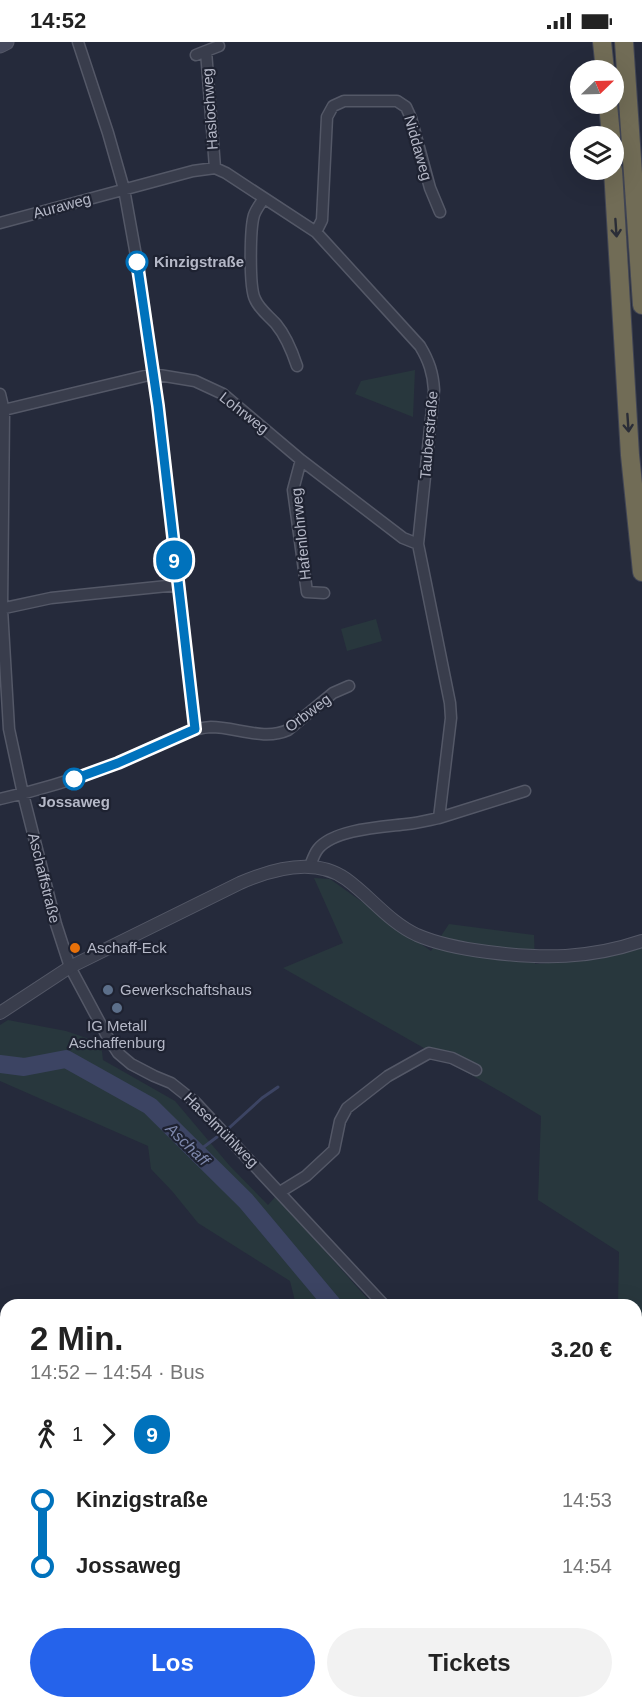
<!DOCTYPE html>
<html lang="de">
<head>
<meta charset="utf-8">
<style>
	body { margin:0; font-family:Arial,sans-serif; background:#f2f2f2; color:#222; height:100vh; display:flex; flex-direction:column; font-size:22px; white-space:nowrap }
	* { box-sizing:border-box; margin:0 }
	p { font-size:20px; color:#767676 }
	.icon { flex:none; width:33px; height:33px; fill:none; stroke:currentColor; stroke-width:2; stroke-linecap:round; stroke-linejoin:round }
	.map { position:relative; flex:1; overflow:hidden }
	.sheet { position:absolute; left:0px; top:1257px; width:642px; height:410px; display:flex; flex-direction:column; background:#fff; border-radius:18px 18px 0 0; box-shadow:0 6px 24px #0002 }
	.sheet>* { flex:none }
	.badge { padding:0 12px; border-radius:20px; font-size:21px; line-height:39px }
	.needle { width:39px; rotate:67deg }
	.tools { position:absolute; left:570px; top:18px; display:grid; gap:12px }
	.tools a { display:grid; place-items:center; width:54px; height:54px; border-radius:50%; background:#fff; box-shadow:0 6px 24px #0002; font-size:30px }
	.map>.badge { position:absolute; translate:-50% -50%; box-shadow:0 0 0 3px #fff }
	.legs { display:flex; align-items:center; gap:9px; height:66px; padding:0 30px; font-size:20px }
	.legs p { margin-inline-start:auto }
	.head { display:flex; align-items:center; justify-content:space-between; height:102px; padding:0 30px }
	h1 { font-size:33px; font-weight:700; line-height:45px }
	.cta { display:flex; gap:12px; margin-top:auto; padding:12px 30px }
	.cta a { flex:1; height:69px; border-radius:36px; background:#2563eb; color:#fff; font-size:24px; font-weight:700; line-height:69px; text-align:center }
	.cta a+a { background:#f2f2f2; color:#222 }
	ul { padding:0 30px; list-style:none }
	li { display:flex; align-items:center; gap:21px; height:66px; font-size:22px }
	li i { display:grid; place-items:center; width:9px; height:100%; margin:0 8px; background:currentColor }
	li i::after { content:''; width:15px; height:15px; margin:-8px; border:4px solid; border-radius:50%; background:#fff }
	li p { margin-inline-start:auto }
	li:first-child i { background:linear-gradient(#0000 50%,currentColor 0) }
	li:last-child i { background:linear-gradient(currentColor 50%,#0000 0) }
	.status { display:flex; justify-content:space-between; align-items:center; height:42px; padding:0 30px; background:#fff; direction:ltr }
	.status svg { height:16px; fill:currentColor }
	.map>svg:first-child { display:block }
</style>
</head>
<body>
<div class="status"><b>14:52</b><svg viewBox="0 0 49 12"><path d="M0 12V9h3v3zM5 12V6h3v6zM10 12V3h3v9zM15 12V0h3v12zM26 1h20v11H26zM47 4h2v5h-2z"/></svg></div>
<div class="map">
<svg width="642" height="1666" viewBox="0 0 642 1666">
	<rect width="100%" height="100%" fill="#252a3b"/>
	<path fill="#28373d" d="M415,328L413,375L355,352L361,339Z
		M376,577L382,599L347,609L341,587Z
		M314,836L330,837L431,909L449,882L534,893L535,922L600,917L642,905V1349L636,1343V1263H618L619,1210L538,1158L541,1074L503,1051L283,926L343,901Z
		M8,978L66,989L101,1001L103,1018L175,1059L229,1123L268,1163L276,1154L373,1263H296L290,1239L198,1181L172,1149L151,1127L148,1104L0,1039V983Z
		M485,1661L621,1660L623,1666H484Z"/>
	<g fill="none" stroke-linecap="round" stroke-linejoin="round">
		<path stroke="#3c4463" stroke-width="3" d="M197,1110L229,1086L262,1056L278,1045
			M518,1660V1666"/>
		<path stroke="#3c4463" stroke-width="18" d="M0,1022L24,1025L66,1017L150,1064L246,1159L333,1263
			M601,1660L602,1666"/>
		<defs>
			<path id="minor" d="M78,0L108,91L124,147L137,219L158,364L195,687
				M206,9L219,4
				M196,13L206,9L215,126
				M264,156C261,161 256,167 254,173C250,186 249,245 255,257C259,267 269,274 276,282C286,294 292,309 297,324
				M0,181L193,129L215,126L226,131L316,190L420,304C429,319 433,331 434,348L418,502L450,661L451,676L439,776L525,749
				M316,190L322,178L327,75L333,64L344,59H397L406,65L411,76L430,146L440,170
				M0,352L4,369L2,567L9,687L23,752L56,882L70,925L107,994L118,1011L131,1022L154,1034L171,1041L195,1060L384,1263
				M0,369L153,332L195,339L223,352L301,418L403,496L418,502
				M301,418L293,448L307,550L324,551
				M0,567L51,556L177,543
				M0,757C40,748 79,736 118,721C144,711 185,686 211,685C236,685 264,699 288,688L333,651L349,644
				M310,824C312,819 314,812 318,807C334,787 383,785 407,782C418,781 429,778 439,776
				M280,1150L306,1134L334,1108L340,1079L347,1066L388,1034L429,1011L452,1016L476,1028
				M636,1477L642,1486"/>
			<path id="tertiary" d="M0,971L70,925L240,841C272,827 315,815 346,837C371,855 389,880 417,893C440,903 464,907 488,910C543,917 589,917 642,899"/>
			<path id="secondary" d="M0,3L6,0"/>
			<path id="motorway" d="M602,0L605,28
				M624,0L642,263
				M608,62L611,94
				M613,128L630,413L642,530"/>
		</defs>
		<use href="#minor" stroke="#545867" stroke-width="13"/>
		<use href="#tertiary" stroke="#545867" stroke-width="14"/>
		<use href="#secondary" stroke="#545867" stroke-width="17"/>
		<use href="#motorway" stroke="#414554" stroke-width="20"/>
		<use href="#minor" stroke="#393d4c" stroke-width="10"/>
		<use href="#tertiary" stroke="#393d4c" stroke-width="12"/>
		<use href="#secondary" stroke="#474b5e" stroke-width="15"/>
		<use href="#motorway" stroke="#716c56" stroke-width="18"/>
	</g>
	<defs><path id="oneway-shaft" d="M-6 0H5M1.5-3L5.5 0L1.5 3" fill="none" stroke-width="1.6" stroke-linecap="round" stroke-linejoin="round" transform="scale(1.5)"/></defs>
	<g stroke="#2a2d37">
		<use href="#oneway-shaft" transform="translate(616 186) rotate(86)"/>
		<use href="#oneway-shaft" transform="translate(628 381) rotate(86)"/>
	</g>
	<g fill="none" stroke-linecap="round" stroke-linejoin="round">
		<defs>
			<path id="line-1" d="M74,737L118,721L195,687L158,364L137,220"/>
		</defs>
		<use href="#line-1" stroke="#fff" stroke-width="14"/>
		<use href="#line-1" stroke="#0072bc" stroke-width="9"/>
	</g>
	<g fill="#fff" stroke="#0072bc" stroke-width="3">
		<circle cx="137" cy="220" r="10"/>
		<circle cx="74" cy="737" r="10"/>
	</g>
	<circle fill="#e8710a" stroke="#1e2231" stroke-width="2" cx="75" cy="906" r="6"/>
	<g fill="#5c6f8a" stroke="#1e2231" stroke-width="2">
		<circle cx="108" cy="948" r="6"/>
		<circle cx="117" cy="966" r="6"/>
	</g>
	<g text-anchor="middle" stroke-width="4.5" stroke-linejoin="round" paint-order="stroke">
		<g font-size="15" fill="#b5b8c7" stroke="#1e2231">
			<text transform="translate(210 67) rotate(-94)" y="5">Haslochweg</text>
			<text transform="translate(418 106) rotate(74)" y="5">Niddaweg</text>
			<text transform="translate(62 164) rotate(-15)" y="5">Auraweg</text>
			<text transform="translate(244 371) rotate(38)" y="5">Lohrweg</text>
			<text transform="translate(429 393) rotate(-85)" y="5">Tauberstraße</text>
			<text transform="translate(301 492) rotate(-96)" y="5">Hafenlohrweg</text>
			<text transform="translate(308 671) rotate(-37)" y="5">Orbweg</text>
			<text transform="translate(44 836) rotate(76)" y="5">Aschaffstraße</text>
			<text transform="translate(221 1088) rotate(45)" y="5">Haselmühlweg</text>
		</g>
		<g font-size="15" font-weight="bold" fill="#b5b8c7" stroke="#1e2231" text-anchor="start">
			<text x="154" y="225">Kinzigstraße</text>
			<text x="74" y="765" text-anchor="middle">Jossaweg</text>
		</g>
		<g font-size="15" fill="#b5b8c7" stroke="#1e2231" text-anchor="start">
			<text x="87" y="911">Aschaff-Eck</text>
			<text x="120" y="953">Gewerkschaftshaus</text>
			<text x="117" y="989" text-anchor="middle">IG Metall<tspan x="117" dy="17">Aschaffenburg</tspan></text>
		</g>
		<g font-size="16" font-style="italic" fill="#7e88ac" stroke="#1e2231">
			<text transform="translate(188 1102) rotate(44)" y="6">Aschaff</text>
		</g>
	</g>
</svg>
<div class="tools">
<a><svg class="needle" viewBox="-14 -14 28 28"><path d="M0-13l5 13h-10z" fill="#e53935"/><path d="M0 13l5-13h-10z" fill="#767676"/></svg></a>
<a><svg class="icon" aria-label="layers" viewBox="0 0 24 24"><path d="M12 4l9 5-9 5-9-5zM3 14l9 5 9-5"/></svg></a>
</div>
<b class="badge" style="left:174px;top:518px;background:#0072bc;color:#fff">9</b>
<section class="sheet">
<div class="head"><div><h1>2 Min.</h1><p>14:52 – 14:54 · Bus</p></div><b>3.20 €</b></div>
<div class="legs"><svg class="icon" aria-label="walk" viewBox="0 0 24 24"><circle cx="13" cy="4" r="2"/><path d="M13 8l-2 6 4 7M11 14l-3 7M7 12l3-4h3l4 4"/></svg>1<svg class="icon" aria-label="forward" viewBox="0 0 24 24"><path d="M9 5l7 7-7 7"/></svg><b class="badge" style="background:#0072bc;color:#fff">9</b></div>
<ul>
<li><i style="color:#0072bc"></i><b>Kinzigstraße</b><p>14:53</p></li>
<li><i style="color:#0072bc"></i><b>Jossaweg</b><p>14:54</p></li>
</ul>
<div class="cta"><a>Los</a><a>Tickets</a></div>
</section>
</div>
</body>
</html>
